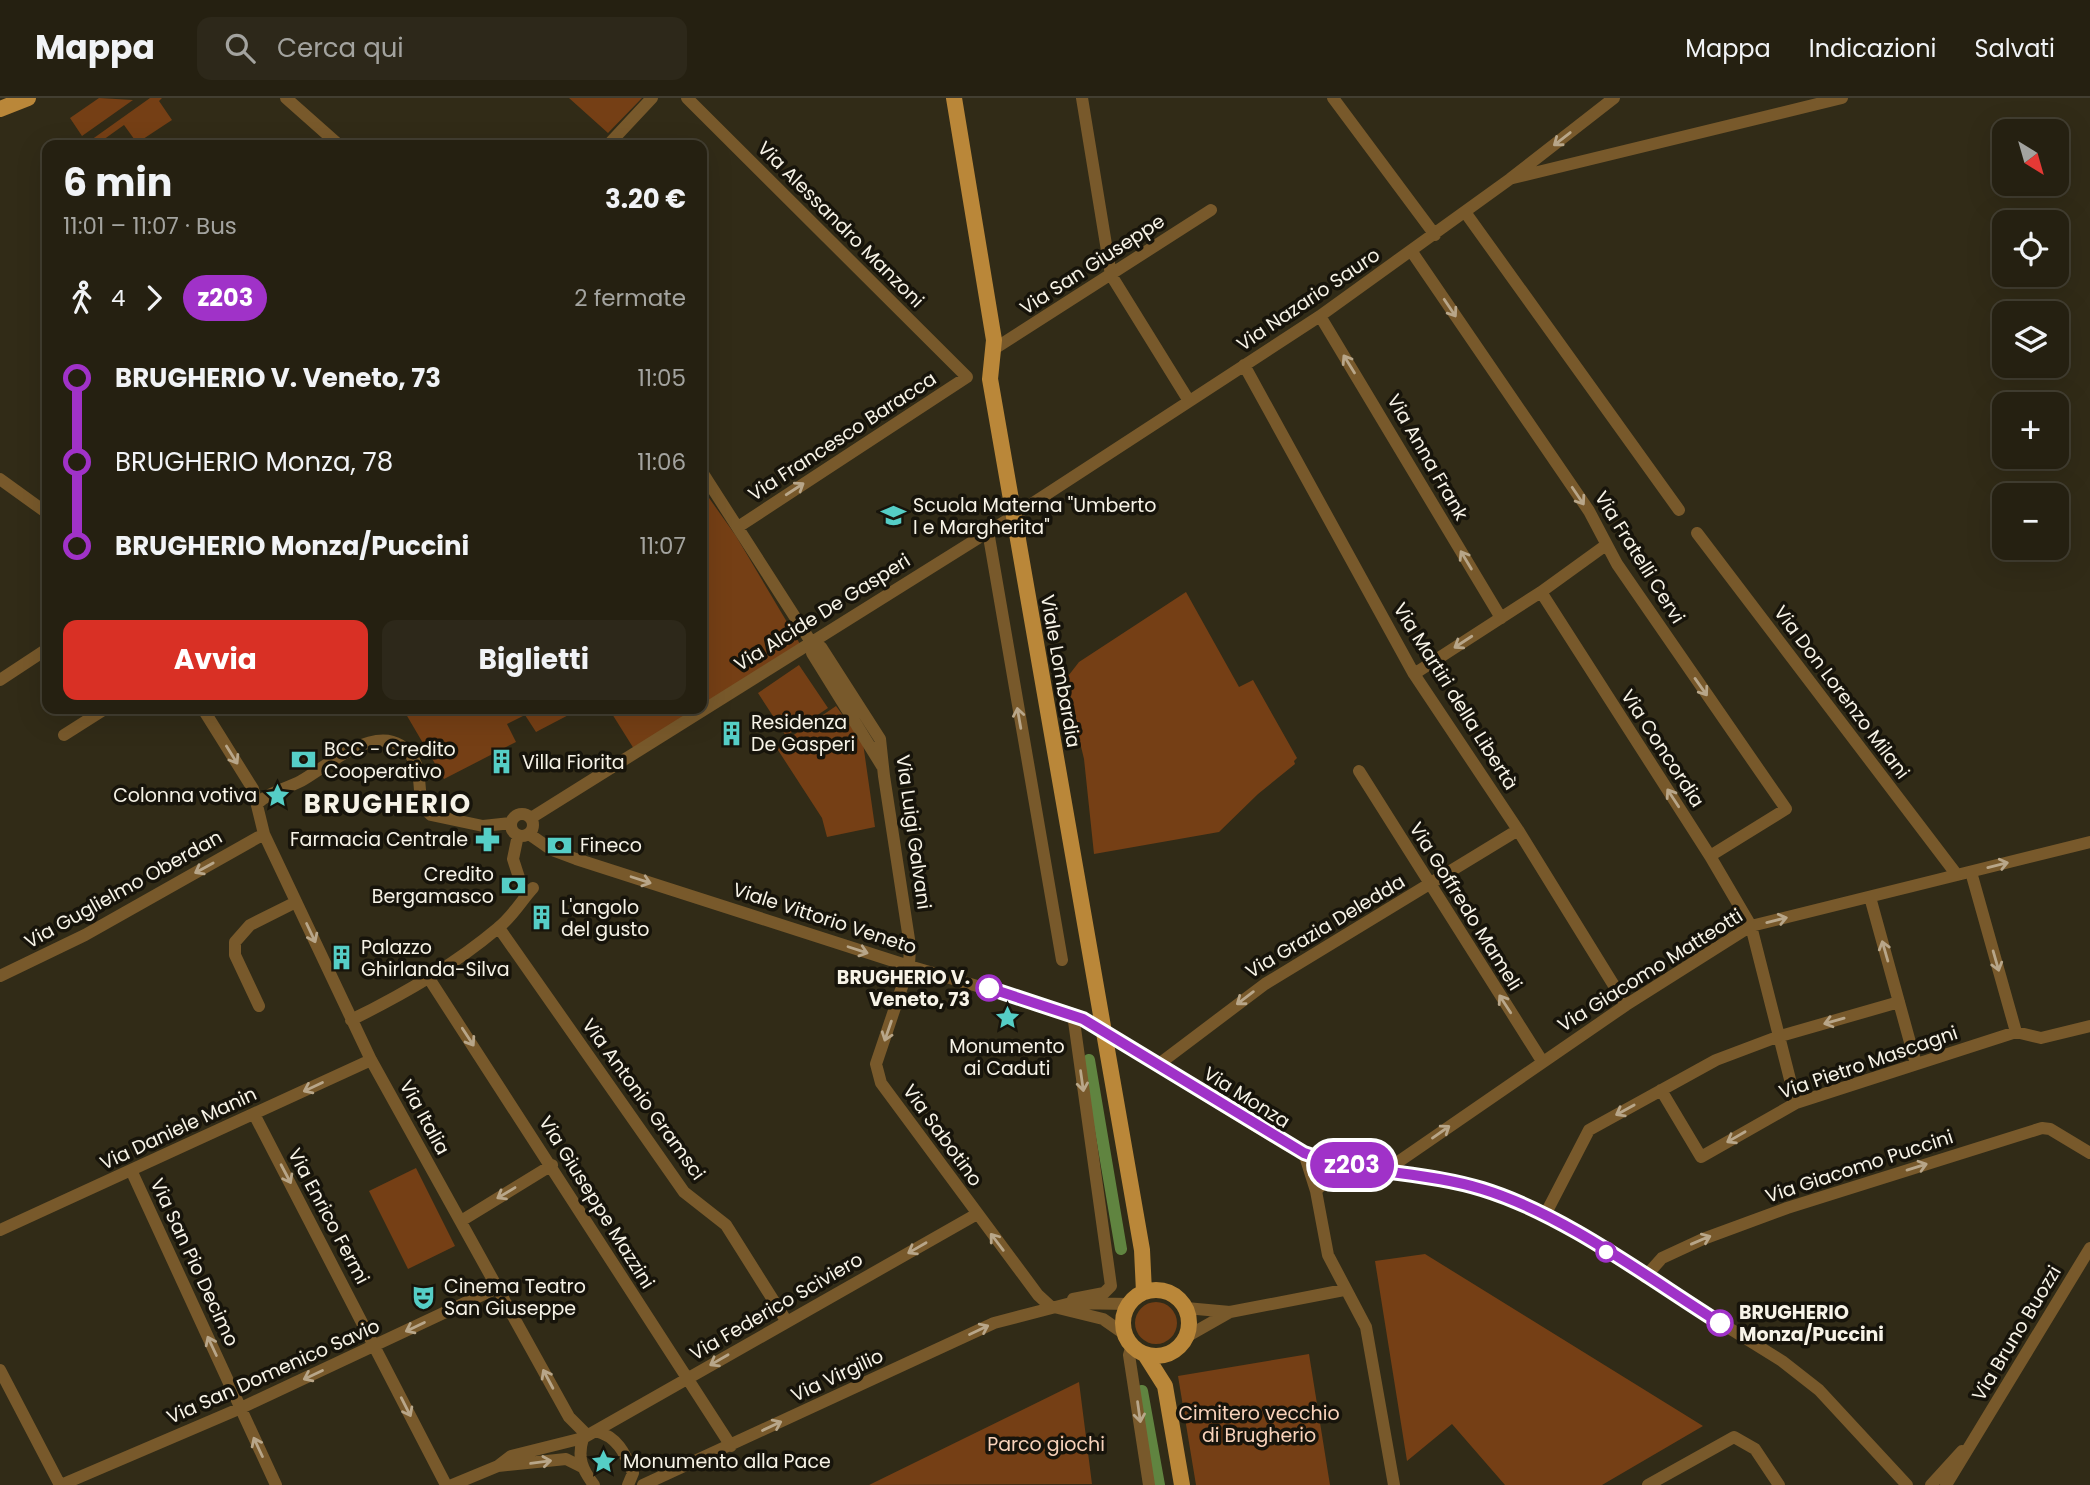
<!DOCTYPE html>
<html lang="it">
<head>
<meta charset="utf-8">
<style>
	body { margin:0; font-family:Poppins,sans-serif; background:#2d281a; color:#f1f3f6; height:100vh; display:flex; flex-direction:column; font-size:26px; white-space:nowrap }
	* { box-sizing:border-box; margin:0 }
	p { font-size:23px; color:#a3a39f }
	.icon { flex:none; width:38px; height:38px; fill:none; stroke:currentColor; stroke-width:2; stroke-linecap:round; stroke-linejoin:round }
	.map { position:relative; flex:1; overflow:hidden }
	.side { position:absolute; left:42px; top:42px; width:665px; height:574px; display:flex; flex-direction:column; background:#252011; border-radius:14px; box-shadow:0 7px 28px #0002,0 0 0 2px #423e31 }
	.side>* { flex:none }
	.badge { padding:0 14px; border-radius:23px; font-size:24px; line-height:46px }
	.needle { width:46px; rotate:143deg }
	.buttons { position:absolute; left:1992px; top:21px; display:grid; gap:14px }
	.buttons a { display:grid; place-items:center; width:77px; height:77px; border-radius:14px; background:#252011; box-shadow:0 7px 28px #0002,0 0 0 2px #423e31; font-size:35px }
	.map>.badge { position:absolute; translate:-50% -50%; box-shadow:0 0 0 4px #fff }
	.legs { display:flex; align-items:center; gap:10px; height:77px; padding:0 21px; font-size:23px }
	.legs p { margin-inline-start:auto }
	.overview { display:flex; align-items:center; justify-content:space-between; height:119px; padding:0 21px }
	h1 { font-size:38px; font-weight:700; line-height:52px }
	.primary-button { display:flex; gap:14px; margin-top:auto; padding:14px 21px }
	.primary-button a { flex:1; height:80px; border-radius:14px; background:#d93025; color:#fff; font-size:28px; font-weight:700; line-height:80px; text-align:center }
	.primary-button a+a { background:#2d281a; color:#f1f3f6 }
	ul { padding:0 21px; list-style:none }
	li { display:flex; align-items:center; gap:24px; height:84px; font-size:26px }
	li i { display:grid; place-items:center; width:10px; height:100%; margin:0 9px; background:currentColor }
	li i::after { content:''; width:18px; height:18px; margin:-9px; border:5px solid; border-radius:50%; background:#252011 }
	li p { margin-inline-start:auto }
	li:first-child i { background:linear-gradient(#0000 50%,currentColor 0) }
	li:last-child i { background:linear-gradient(currentColor 50%,#0000 0) }
	header { display:flex; align-items:center; gap:42px; box-sizing:border-box; height:98px; padding:0 35px; background:#252011; border-bottom:2px solid #423e31 }
	header strong { font-size:33px }
	nav { display:flex; gap:38px; margin-inline-start:auto; font-size:24px }
	.search { width:490px; height:63px; background:#2d281a; display:flex; align-items:center; gap:18px; box-sizing:border-box; padding:0 24px; border-radius:14px; color:#a3a39f; font-size:26px }
	.map>svg:first-child { display:block }
</style>
</head>
<body>
<header>
<strong>Mappa</strong>
<div class="search"><svg class="icon" aria-label="search" viewBox="0 0 24 24"><circle cx="10" cy="10" r="6"/><path d="M15 15l6 6"/></svg>Cerca qui</div>
<nav><a>Mappa</a><a>Indicazioni</a><a>Salvati</a></nav>
</header>
<div class="map">
<svg width="2090" height="1387" viewBox="0 0 2090 1387">
	<rect width="100%" height="100%" fill="#312b17"/>
	<path fill="#753f15" d="M99,0L133,2L82,38L70,20Z
		M150,0H162L159,3L172,22L137,45L124,27L96,47H84Z
		M569,0H642L608,35Z
		M702,390L736,438L800,546L702,608Z
		M1186,494L1239,589L1253,582L1297,660L1294,663L1295,666L1258,696L1219,734L1094,756L1084,661L1065,582L1079,564Z
		M799,567L828,610L786,638L758,595Z
		M836,608L863,645L875,729L827,739L822,720L776,649Z
		M403,611H580L536,634L525,617L507,626L516,644L444,681Z
		M609,611H698L634,651Z
		M416,1070L455,1148L408,1171L369,1093Z
		M1425,1156L1703,1328L1602,1387H1505L1452,1326L1407,1363L1375,1163Z
		M1135 1225a21 21 0 1 1 42 0a21 21 0 1 1-42 0Z
		M1309,1256L1330,1387H1196L1178,1278Z
		M1079,1284L1092,1386L869,1387Z"/>
	<g fill="none" stroke-linecap="round" stroke-linejoin="round">
		<path stroke="#608440" stroke-width="12" d="M1089,962L1121,1151
			M1142,1293L1159,1387"/>
		<path stroke="#78592b" stroke-width="12" d="M286,0L339,47
			M687,0L967,279L738,429
			M1082,0L1111,177L1189,303
			M1333,0L1435,137
			M608,47L652,0
			M1513,80L1842,0
			M1465,114L1679,412
			M1412,154L1589,413L1617,466L1786,711L1710,758
			M1320,218L1501,520
			M994,251L1211,112
			M1244,267L1414,576L1518,732L1626,907
			M702,374L811,544L812,555L882,668
			M0,381L47,415
			M988,433L1062,862
			M1697,435L1957,777
			M1541,494L1710,758L1751,828L1796,1005
			M811,544L821,549L880,641L884,678L910,848L909,868L876,966L881,985L1038,1197L1050,1208L1103,1221L1126,1237
			M1414,576L1541,494L1606,447
			M0,582L47,551
			M203,611L253,691L264,736L371,962L569,1319L587,1337
			M64,637L105,611
			M1359,673L1542,963
			M258,705C271,693 286,691 301,683C331,666 386,615 414,662C424,679 414,704 431,717L483,728L511,725
			M511 727a11 11 0 1 1 22 0a11 11 0 1 1-22 0Z
			M531,720L1004,424L1320,218L1510,81L1614,0
			M529,736L552,752L576,761L909,868L1073,916L1285,1046C1339,1075 1408,1074 1467,1087C1499,1094 1528,1109 1557,1123L1782,1263L1819,1292L1907,1387
			M518,737L513,761L525,798
			M1971,774L2016,934
			M1870,799L1916,966
			M499,830L684,1094L726,1127L787,1224
			M0,878L85,837L264,736
			M430,882L731,1348
			M259,908L235,857V844L250,827L296,804
			M1073,916L1111,1188L1104,1195L1073,1201
			M351,922C404,896 453,868 498,830C513,818 521,803 533,790
			M1159,966L1265,886L1518,732
			M1661,992L1701,1059L1796,1005L2016,934L2041,940L2090,928
			M254,1016L446,1387
			M1304,1055L1316,1093L1328,1157L1366,1229L1394,1387
			M131,1072L276,1387
			M1385,1073L1626,907L1751,828L2090,744
			M1316,1093L1342,1065
			M1545,1117L1589,1032L1716,962L1777,939L1899,904
			M461,1123L552,1067
			M0,1132L371,962
			M1645,1179L1662,1160L1703,1141L1787,1110L2042,1030L2050,1031L2090,1055
			M1186,1210L1230,1214
			M1186,1239L1230,1214L1344,1192
			M1132,1247L1129,1257L1149,1387
			M0,1272L60,1387
			M595,1333C617,1338 625,1355 633,1375L628,1387
			M583,1340C577,1360 582,1371 594,1387
			M498,1368L566,1361L582,1369
			M61,1387L241,1310L499,1189
			M452,1387L498,1368L511,1358L583,1340L977,1116
			M643,1387L994,1225L1071,1205L1129,1206
			M1648,1387L1734,1339L1755,1351L1779,1387
			M1931,1387L1962,1353
			M1946,1387L2090,1150"/>
		<path stroke="#ba8739" stroke-width="16" d="M954,0L994,242L990,281L1142,1152L1144,1194
			M0,11L28,0
			M1123 1225a33 33 0 1 1 66 0a33 33 0 1 1-66 0Z
			M1146,1258L1165,1288L1182,1387"/>
	</g>
	<defs><path id="oneway-shaft" d="M-6 0H5M1.5-3L5.5 0L1.5 3" fill="none" stroke-width="1.6" stroke-linecap="round" stroke-linejoin="round" transform="scale(1.75)"/></defs>
	<g stroke="#b8a689">
		<use href="#oneway-shaft" transform="translate(1562 41) rotate(142)"/>
		<use href="#oneway-shaft" transform="translate(1450 210) rotate(56)"/>
		<use href="#oneway-shaft" transform="translate(1349 266) rotate(-122)"/>
		<use href="#oneway-shaft" transform="translate(795 391) rotate(-33)"/>
		<use href="#oneway-shaft" transform="translate(1578 398) rotate(56)"/>
		<use href="#oneway-shaft" transform="translate(1466 462) rotate(-121)"/>
		<use href="#oneway-shaft" transform="translate(1463 544) rotate(147)"/>
		<use href="#oneway-shaft" transform="translate(1701 589) rotate(55)"/>
		<use href="#oneway-shaft" transform="translate(1019 620) rotate(-100)"/>
		<use href="#oneway-shaft" transform="translate(232 657) rotate(58)"/>
		<use href="#oneway-shaft" transform="translate(1673 700) rotate(-123)"/>
		<use href="#oneway-shaft" transform="translate(1998 767) rotate(-14)"/>
		<use href="#oneway-shaft" transform="translate(204 770) rotate(151)"/>
		<use href="#oneway-shaft" transform="translate(641 782) rotate(18)"/>
		<use href="#oneway-shaft" transform="translate(1777 822) rotate(-14)"/>
		<use href="#oneway-shaft" transform="translate(311 835) rotate(65)"/>
		<use href="#oneway-shaft" transform="translate(858 852) rotate(18)"/>
		<use href="#oneway-shaft" transform="translate(1885 853) rotate(-106)"/>
		<use href="#oneway-shaft" transform="translate(1996 863) rotate(74)"/>
		<use href="#oneway-shaft" transform="translate(1245 900) rotate(143)"/>
		<use href="#oneway-shaft" transform="translate(1505 906) rotate(-123)"/>
		<use href="#oneway-shaft" transform="translate(1834 923) rotate(164)"/>
		<use href="#oneway-shaft" transform="translate(888 933) rotate(109)"/>
		<use href="#oneway-shaft" transform="translate(468 939) rotate(57)"/>
		<use href="#oneway-shaft" transform="translate(1082 983) rotate(82)"/>
		<use href="#oneway-shaft" transform="translate(313 989) rotate(155)"/>
		<use href="#oneway-shaft" transform="translate(1625 1012) rotate(151)"/>
		<use href="#oneway-shaft" transform="translate(1441 1034) rotate(-35)"/>
		<use href="#oneway-shaft" transform="translate(1736 1039) rotate(150)"/>
		<use href="#oneway-shaft" transform="translate(1917 1069) rotate(-17)"/>
		<use href="#oneway-shaft" transform="translate(286 1076) rotate(62)"/>
		<use href="#oneway-shaft" transform="translate(506 1095) rotate(149)"/>
		<use href="#oneway-shaft" transform="translate(1701 1142) rotate(-23)"/>
		<use href="#oneway-shaft" transform="translate(997 1144) rotate(-127)"/>
		<use href="#oneway-shaft" transform="translate(917 1150) rotate(150)"/>
		<use href="#oneway-shaft" transform="translate(415 1229) rotate(154)"/>
		<use href="#oneway-shaft" transform="translate(979 1232) rotate(-25)"/>
		<use href="#oneway-shaft" transform="translate(212 1248) rotate(-115)"/>
		<use href="#oneway-shaft" transform="translate(719 1262) rotate(150)"/>
		<use href="#oneway-shaft" transform="translate(313 1277) rotate(155)"/>
		<use href="#oneway-shaft" transform="translate(548 1281) rotate(-118)"/>
		<use href="#oneway-shaft" transform="translate(406 1309) rotate(63)"/>
		<use href="#oneway-shaft" transform="translate(1139 1314) rotate(82)"/>
		<use href="#oneway-shaft" transform="translate(772 1328) rotate(-25)"/>
		<use href="#oneway-shaft" transform="translate(258 1349) rotate(-115)"/>
		<use href="#oneway-shaft" transform="translate(541 1364) rotate(-8)"/>
	</g>
	<g fill="none" stroke-linecap="round" stroke-linejoin="round">
		<defs>
			<path id="line-1" d="M989,890L1083,921L1304,1055C1361,1076 1424,1073 1482,1091C1564,1116 1648,1180 1720,1225"/>
		</defs>
		<use href="#line-1" stroke="#fff" stroke-width="16"/>
		<use href="#line-1" stroke="#a032c8" stroke-width="10"/>
	</g>
	<defs>
		<symbol id="school-bare" viewBox="-9 -9 18 18"><path d="M0-5L7-2L0 1L-7-2ZM-4 1L0 2.5L4 1V4Q0 6-4 4Z" fill="#55cec6" stroke="#17140b" stroke-width="2.5" paint-order="stroke"/></symbol>
		<symbol id="building-bare" viewBox="-9 -9 18 18"><path d="M-4-6H4V6H1V3H-1V6H-4ZM-2.5-4.3h1.7v1.8h-1.7ZM.8-4.3h1.7v1.8H.8ZM-2.5-1h1.7V.8h-1.7ZM.8-1h1.7V.8H.8Z" fill="#55cec6" stroke="#17140b" stroke-width="2.5" paint-order="stroke"/></symbol>
		<symbol id="bank-bare" viewBox="-9 -9 18 18"><path d="M-6-4H6V4H-6ZM0-2.3a2.3 2.3 0 1 0 0 4.6a2.3 2.3 0 1 0 0-4.6Z" fill="#55cec6" stroke="#17140b" stroke-width="2.5" paint-order="stroke"/></symbol>
		<symbol id="sight-bare" viewBox="-9 -9 18 18"><path d="M0-6L1.8-2.2L6-1.7L2.9 1.2L3.7 5.4L0 3.3L-3.7 5.4L-2.9 1.2L-6-1.7L-1.8-2.2Z" fill="#55cec6" stroke="#17140b" stroke-width="2.5" paint-order="stroke"/></symbol>
		<symbol id="pharmacy-bare" viewBox="-9 -9 18 18"><path d="M-2-6h4v4h4v4h-4v4h-4v-4h-4v-4h4Z" fill="#55cec6" stroke="#17140b" stroke-width="2.5" paint-order="stroke"/></symbol>
		<symbol id="theatre-bare" viewBox="-9 -9 18 18"><path d="M-5-5.5Q0-4 5-5.5V0Q5 5 0 6Q-5 5-5 0ZM-3.3-2.5H-1v1.5H-3.3ZM1-2.5H3.3v1.5H1ZM-2.8 1Q0 5.5 2.8 1Z" fill="#55cec6" stroke="#17140b" stroke-width="2.5" paint-order="stroke"/></symbol>
	</defs>
	<g fill-rule="evenodd">
		<use href="#school-bare" x="876" y="400" width="35" height="35"/>
		<use href="#building-bare" x="714" y="618" width="35" height="35"/>
		<use href="#bank-bare" x="286" y="644" width="35" height="35"/>
		<use href="#building-bare" x="484" y="646" width="35" height="35"/>
		<use href="#sight-bare" x="260" y="680" width="35" height="35"/>
		<use href="#pharmacy-bare" x="470" y="724" width="35" height="35"/>
		<use href="#bank-bare" x="542" y="730" width="35" height="35"/>
		<use href="#bank-bare" x="496" y="770" width="35" height="35"/>
		<use href="#building-bare" x="524" y="802" width="35" height="35"/>
		<use href="#building-bare" x="324" y="842" width="35" height="35"/>
		<use href="#sight-bare" x="990" y="902" width="35" height="35"/>
		<use href="#theatre-bare" x="406" y="1182" width="35" height="35"/>
		<use href="#sight-bare" x="586" y="1346" width="35" height="35"/>
	</g>
	<g fill="#fff" stroke="#a032c8" stroke-width="3.5">
		<circle cx="989" cy="890" r="12"/>
		<circle cx="1606" cy="1154" r="9"/>
		<circle cx="1720" cy="1225" r="12"/>
	</g>
	<g text-anchor="middle" stroke-width="7" stroke-linejoin="round" paint-order="stroke">
		<g font-size="19" fill="#f7f3e7" stroke="#17140b">
			<text transform="translate(841 126) rotate(45)" y="7">Via Alessandro Manzoni</text>
			<text transform="translate(1092 166) rotate(-33)" y="7">Via San Giuseppe</text>
			<text transform="translate(1308 201) rotate(-34)" y="7">Via Nazario Sauro</text>
			<text transform="translate(842 338) rotate(-33)" y="7">Via Francesco Baracca</text>
			<text transform="translate(1428 359) rotate(60)" y="7">Via Anna Frank</text>
			<text transform="translate(1640 459) rotate(58)" y="7">Via Fratelli Cervi</text>
			<text transform="translate(822 514) rotate(-32)" y="7">Via Alcide De Gasperi</text>
			<text transform="translate(1061 573) rotate(80)" y="7">Viale Lombardia</text>
			<text transform="translate(1842 594) rotate(53)" y="7">Via Don Lorenzo Milani</text>
			<text transform="translate(1456 598) rotate(58)" y="7">Via Martiri della Libertà</text>
			<text transform="translate(1663 650) rotate(57)" y="7">Via Concordia</text>
			<text transform="translate(914 734) rotate(82)" y="7">Via Luigi Galvani</text>
			<text transform="translate(123 791) rotate(-29)" y="7">Via Guglielmo Oberdan</text>
			<text transform="translate(1466 808) rotate(58)" y="7">Via Goffredo Mameli</text>
			<text transform="translate(825 820) rotate(18)" y="7">Viale Vittorio Veneto</text>
			<text transform="translate(1325 828) rotate(-31)" y="7">Via Grazia Deledda</text>
			<text transform="translate(1650 872) rotate(-32)" y="7">Via Giacomo Matteotti</text>
			<text transform="translate(1868 964) rotate(-19)" y="7">Via Pietro Mascagni</text>
			<text transform="translate(1247 999) rotate(32)" y="7">Via Monza</text>
			<text transform="translate(644 1001) rotate(54)" y="7">Via Antonio Gramsci</text>
			<text transform="translate(425 1019) rotate(61)" y="7">Via Italia</text>
			<text transform="translate(178 1030) rotate(-25)" y="7">Via Daniele Manin</text>
			<text transform="translate(943 1037) rotate(54)" y="7">Via Sabotino</text>
			<text transform="translate(1859 1068) rotate(-18)" y="7">Via Giacomo Puccini</text>
			<text transform="translate(597 1104) rotate(58)" y="7">Via Giuseppe Mazzini</text>
			<text transform="translate(329 1118) rotate(62)" y="7">Via Enrico Fermi</text>
			<text transform="translate(195 1164) rotate(65)" y="7">Via San Pio Decimo</text>
			<text transform="translate(776 1208) rotate(-30)" y="7">Via Federico Sciviero</text>
			<text transform="translate(2016 1235) rotate(-59)" y="7">Via Bruno Buozzi</text>
			<text transform="translate(273 1273) rotate(-24)" y="7">Via San Domenico Savio</text>
			<text transform="translate(837 1277) rotate(-25)" y="7">Via Virgilio</text>
		</g>
		<g font-size="19" fill="#f7f3e7" stroke="#17140b" text-anchor="start">
			<text x="913" y="414">Scuola Materna "Umberto<tspan x="913" dy="22">I e Margherita"</tspan></text>
			<text x="751" y="631">Residenza<tspan x="751" dy="22">De Gasperi</tspan></text>
			<text x="324" y="658">BCC - Credito<tspan x="324" dy="22">Cooperativo</tspan></text>
			<text x="522" y="671">Villa Fiorita</text>
			<text x="257" y="704" text-anchor="end">Colonna votiva</text>
			<text x="468" y="748" text-anchor="end">Farmacia Centrale</text>
			<text x="580" y="754">Fineco</text>
			<text x="494" y="783" text-anchor="end">Credito<tspan x="494" dy="22">Bergamasco</tspan></text>
			<text x="561" y="816">L'angolo<tspan x="561" dy="22">del gusto</tspan></text>
			<text x="361" y="856">Palazzo<tspan x="361" dy="22">Ghirlanda-Silva</tspan></text>
			<text x="1007" y="955" text-anchor="middle">Monumento<tspan x="1007" dy="22">ai Caduti</tspan></text>
			<text x="444" y="1195">Cinema Teatro<tspan x="444" dy="22">San Giuseppe</tspan></text>
			<text x="623" y="1370">Monumento alla Pace</text>
		</g>
		<g font-size="19" font-weight="bold" fill="#f7f3e7" stroke="#17140b" text-anchor="end">
			<text x="970" y="886">BRUGHERIO V.<tspan x="970" dy="22">Veneto, 73</tspan></text>
			<text x="1739" y="1221" text-anchor="start">BRUGHERIO<tspan x="1739" dy="22">Monza/Puccini</tspan></text>
		</g>
		<g font-size="19" fill="#f9d3bb" stroke="#17140b">
			<text x="1259" y="1322">Cimitero vecchio<tspan x="1259" dy="22">di Brugherio</tspan></text>
			<text x="1046" y="1353">Parco giochi</text>
		</g>
		<g font-size="26" font-weight="bold" letter-spacing="2" fill="#f7f3e7" stroke="#17140b">
			<text x="388" y="715">BRUGHERIO</text>
		</g>
	</g>
</svg>
<div class="buttons">
<a><svg class="needle" viewBox="-14 -14 28 28"><path d="M0-13l5 13h-10z" fill="#e53935"/><path d="M0 13l5-13h-10z" fill="#a3a39f"/></svg></a>
<a><svg class="icon" aria-label="locate" viewBox="0 0 24 24"><circle cx="12" cy="12" r="6"/><path d="M12 2v4M12 18v4M2 12h4M18 12h4"/></svg></a>
<a><svg class="icon" aria-label="layers" viewBox="0 0 24 24"><path d="M12 4l9 5-9 5-9-5zM3 14l9 5 9-5"/></svg></a>
<a>+</a>
<a>−</a>
</div>
<b class="badge" style="left:1352px;top:1067px;background:#a032c8;color:#fff">z203</b>
<section class="side">
<div class="overview"><div><h1>6 min</h1><p>11:01 – 11:07 · Bus</p></div><b>3.20 €</b></div>
<div class="legs"><svg class="icon" aria-label="walk" viewBox="0 0 24 24"><circle cx="13" cy="4" r="2"/><path d="M13 8l-2 6 4 7M11 14l-3 7M7 12l3-4h3l4 4"/></svg>4<svg class="icon" aria-label="forward" viewBox="0 0 24 24"><path d="M9 5l7 7-7 7"/></svg><b class="badge" style="background:#a032c8;color:#fff">z203</b><p>2 fermate</p></div>
<ul>
<li><i style="color:#a032c8"></i><b>BRUGHERIO V. Veneto, 73</b><p>11:05</p></li>
<li><i style="color:#a032c8"></i><span>BRUGHERIO Monza, 78</span><p>11:06</p></li>
<li><i style="color:#a032c8"></i><b>BRUGHERIO Monza/Puccini</b><p>11:07</p></li>
</ul>
<div class="primary-button"><a>Avvia</a><a>Biglietti</a></div>
</section>
</div>
</body>
</html>
